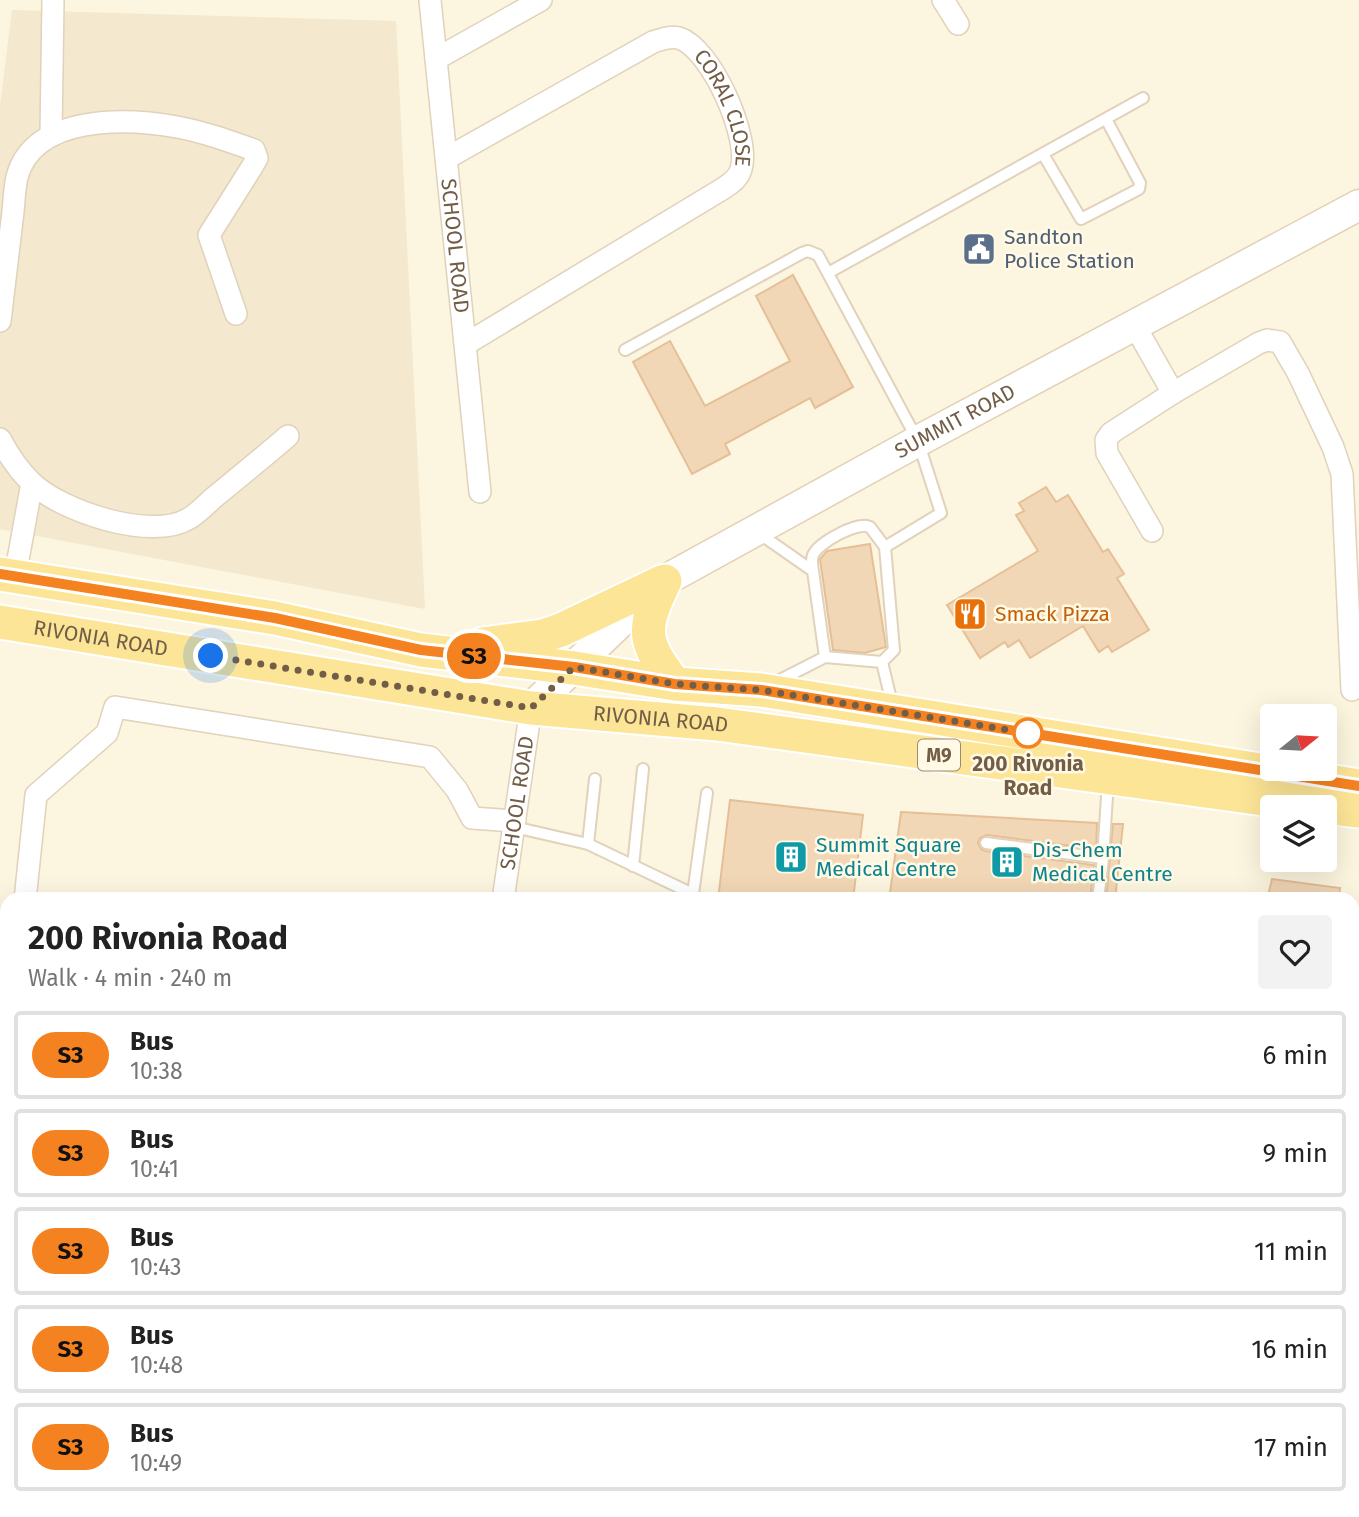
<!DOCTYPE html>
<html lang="en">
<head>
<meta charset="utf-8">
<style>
	body { margin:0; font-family:"Fira Sans",sans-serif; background:#f2f2f2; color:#222; height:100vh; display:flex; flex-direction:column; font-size:26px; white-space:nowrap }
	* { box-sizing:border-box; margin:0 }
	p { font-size:23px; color:#767676 }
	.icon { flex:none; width:38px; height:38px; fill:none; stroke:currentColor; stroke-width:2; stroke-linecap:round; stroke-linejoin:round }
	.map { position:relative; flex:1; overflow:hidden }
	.sheet { position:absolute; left:0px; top:892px; width:1360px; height:625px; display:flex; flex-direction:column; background:#fff; border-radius:21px 21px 0 0; box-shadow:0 7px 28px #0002 }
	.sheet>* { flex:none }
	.badge { padding:0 14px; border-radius:23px; font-size:24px; line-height:46px }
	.needle { width:46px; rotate:72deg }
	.tools { position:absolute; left:1260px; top:704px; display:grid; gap:14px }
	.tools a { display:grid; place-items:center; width:77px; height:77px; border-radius:7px; background:#fff; box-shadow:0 7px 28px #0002; font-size:35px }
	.you { position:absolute; width:35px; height:35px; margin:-18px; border:5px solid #fff; border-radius:50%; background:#1a73e8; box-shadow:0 0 0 10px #1a73e833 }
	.map>.badge { position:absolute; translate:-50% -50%; box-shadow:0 0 0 4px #fff }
	.round { display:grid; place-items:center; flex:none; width:74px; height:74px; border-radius:7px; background:#f2f2f2 }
	.head { display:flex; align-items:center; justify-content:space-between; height:119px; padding:0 28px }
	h1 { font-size:33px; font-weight:700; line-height:52px }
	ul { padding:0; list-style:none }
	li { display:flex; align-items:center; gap:21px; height:88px; margin:0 14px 10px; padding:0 14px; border:4px solid #e0e0e0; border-radius:7px }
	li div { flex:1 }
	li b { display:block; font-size:26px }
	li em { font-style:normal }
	li .badge { min-width:77px; font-weight:700; text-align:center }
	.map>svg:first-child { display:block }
</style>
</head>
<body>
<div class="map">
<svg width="1359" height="1517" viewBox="0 0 1359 1517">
	<rect width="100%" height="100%" fill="#fcf5df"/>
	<path fill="#f4e8ce" d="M12,10L396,21L425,609L0,529V106Z"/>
	<path fill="#f2d7b6" stroke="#e5bf97" stroke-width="2" d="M793,275L853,387L815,408L810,398L725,444L730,454L692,474L633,362L670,341L705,406L790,361L756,296Z
		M1046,487L1056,502L1068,495L1103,552L1108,549L1124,574L1117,578L1149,630L1112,652L1108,646L1099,652L1083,626L1030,658L1019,640L1008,647L1005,642L980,658L947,605L1038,551L1016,515L1024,511L1019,503Z
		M870,544L886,647L865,653L833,650L820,559L827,551Z
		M730,800L863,815L853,900H718Z
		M901,812L1097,823L1096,849L987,835L980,838L978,843L981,849L985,851L1094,865L1090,900H889Z
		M1113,824H1123L1115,900H1106Z
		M1272,879L1340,888L1339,900H1267Z"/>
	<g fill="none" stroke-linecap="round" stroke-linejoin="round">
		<defs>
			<path id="service" d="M1043,154L1081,219L1139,189L1140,183L1106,119
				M828,273L1143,98
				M625,350L802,253L808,251L818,255L918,441L941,513L885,547L870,527C858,521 819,542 813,555C811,560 812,565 813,571
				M757,532L813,571L825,657
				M882,662L894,650L885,547
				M776,682L825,657L882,662L893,708
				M514,827L588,844L693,894L700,900
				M986,843L1103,858
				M588,844L595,779
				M633,866L643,769
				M693,894L707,793
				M1098,900L1103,858L1108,781"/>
			<g id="minor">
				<path id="s1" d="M430,0L480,492"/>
				<path d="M943,0L958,24"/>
				<path d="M436,59L541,0"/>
				<path d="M51,135L53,0"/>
				<path id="s2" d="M447,158L653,42C662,39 670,36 679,38C711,48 751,138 741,169C739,178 731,183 724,188L466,344"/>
				<path d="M0,321C4,287 8,254 12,220C14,206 14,190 17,177C34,114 127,118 177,127C204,132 229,141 254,150L257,158L252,167L209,235L236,314"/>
				<path d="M1135,326L1173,393"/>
				<path d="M0,439C8,454 19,471 32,483C61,511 151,541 188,519C199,513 208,502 217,495C241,475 265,456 288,436"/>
				<path d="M1152,531L1107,453L1106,440L1111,433L1173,393L1259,343L1267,340L1280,342L1298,373L1333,447L1342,474L1352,690"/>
				<path d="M15,576L32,483"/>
				<path d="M25,900L36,795L107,733L115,707L430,757L457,790L472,818L515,821"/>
				<path id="s3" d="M503,900L531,708"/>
				<path d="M1353,977L1359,978"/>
				<path d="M1353,1385L1359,1386"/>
				<path d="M410,1517L411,1510"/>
			</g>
			<g id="secondary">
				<path id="s4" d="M531,708L662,582L918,441L1359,205"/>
			</g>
			<g id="primary">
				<path d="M0,574L275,618L421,650L574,668L675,684L761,690L1359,786"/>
				<path d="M665,581C641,630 642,641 675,684"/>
				<path id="s5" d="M0,622L531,708L717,724L1323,807"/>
				<path d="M483,644L543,636L561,630L662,582"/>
				<path d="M1325,807L1359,811"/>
			</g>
		</defs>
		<use href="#service" stroke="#e0d2bb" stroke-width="14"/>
		<use href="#minor" stroke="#e0d2bb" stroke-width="24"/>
		<use href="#secondary" stroke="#e2d1b6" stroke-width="33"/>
		<use href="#primary" stroke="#fff" stroke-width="37"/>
		<use href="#service" stroke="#fff" stroke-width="10"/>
		<use href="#minor" stroke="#fff" stroke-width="21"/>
		<use href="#secondary" stroke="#fff" stroke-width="30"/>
		<use href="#primary" stroke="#fce596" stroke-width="33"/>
	</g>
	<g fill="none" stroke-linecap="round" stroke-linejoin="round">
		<defs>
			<path id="line" d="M0,574L275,618L421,650L574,667L675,684L761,690L1359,786"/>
		</defs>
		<use href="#line" stroke="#fff" stroke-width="16"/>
		<use href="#line" stroke="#f58220" stroke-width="10"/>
		<path stroke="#725d47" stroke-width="7" stroke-dasharray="0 12.6" d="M211,656L531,708L574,667L675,684L761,690L1028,733"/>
	</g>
	<defs>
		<symbol id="civic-square" viewBox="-11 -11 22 22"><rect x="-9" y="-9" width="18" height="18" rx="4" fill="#5c6f8a" stroke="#fff9e5"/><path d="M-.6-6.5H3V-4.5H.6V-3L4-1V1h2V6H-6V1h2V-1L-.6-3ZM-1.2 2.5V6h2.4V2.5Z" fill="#fff"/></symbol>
		<symbol id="restaurant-square" viewBox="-11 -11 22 22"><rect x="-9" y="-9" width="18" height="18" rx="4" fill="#e8710a" stroke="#fff9e5"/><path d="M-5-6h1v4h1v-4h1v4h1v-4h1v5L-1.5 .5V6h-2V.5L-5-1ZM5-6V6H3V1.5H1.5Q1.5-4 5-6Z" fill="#fff"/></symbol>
		<symbol id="building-square" viewBox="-11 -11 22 22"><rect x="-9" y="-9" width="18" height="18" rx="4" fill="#0f9aa8" stroke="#fff9e5"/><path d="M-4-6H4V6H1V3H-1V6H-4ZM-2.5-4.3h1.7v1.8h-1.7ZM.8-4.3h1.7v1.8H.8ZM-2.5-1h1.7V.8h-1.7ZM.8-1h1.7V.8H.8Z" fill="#fff"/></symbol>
	</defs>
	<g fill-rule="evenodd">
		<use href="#civic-square" x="960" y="230" width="38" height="38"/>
		<use href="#restaurant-square" x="951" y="595" width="38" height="38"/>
		<use href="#building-square" x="772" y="838" width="38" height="38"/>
		<use href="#building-square" x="988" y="843" width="38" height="38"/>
	</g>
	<circle fill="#fff" stroke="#f58220" stroke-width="3.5" cx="1028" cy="733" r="14"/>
	<g text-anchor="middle" stroke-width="5" stroke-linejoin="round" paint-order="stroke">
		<rect fill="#fff9e5" stroke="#9c8c76" stroke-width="2" x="918" y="739.5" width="42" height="31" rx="5"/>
		<g font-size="19" font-weight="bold" fill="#725d47">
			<text x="939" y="762">M9</text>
		</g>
		<g font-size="21" fill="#725d47" stroke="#fff9e5">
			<text dy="7" stroke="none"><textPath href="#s2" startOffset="350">CORAL CLOSE</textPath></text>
			<text dy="7" stroke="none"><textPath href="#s1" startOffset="247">SCHOOL ROAD</textPath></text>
			<text dy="7" stroke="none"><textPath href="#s4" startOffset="516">SUMMIT ROAD</textPath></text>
			<text dy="7" stroke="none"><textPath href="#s5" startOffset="102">RIVONIA ROAD</textPath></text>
			<text dy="7" stroke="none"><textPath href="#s5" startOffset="668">RIVONIA ROAD</textPath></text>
			<text dy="7" stroke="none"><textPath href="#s3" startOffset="98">SCHOOL ROAD</textPath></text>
		</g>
		<g font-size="21" fill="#4e5e75" stroke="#fff9e5" text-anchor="start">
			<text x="1004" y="244">Sandton<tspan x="1004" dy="24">Police Station</tspan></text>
		</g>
		<g font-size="21" fill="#c56008" stroke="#fff9e5" text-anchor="start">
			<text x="995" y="621">Smack Pizza</text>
		</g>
		<g font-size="21" font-weight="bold" fill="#725d47" stroke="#fff9e5">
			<text x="1028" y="771">200 Rivonia<tspan x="1028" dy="24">Road</tspan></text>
		</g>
		<g font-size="21" fill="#0d838f" stroke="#fff9e5" text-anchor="start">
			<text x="816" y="852">Summit Square<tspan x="816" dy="24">Medical Centre</tspan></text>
			<text x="1032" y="857">Dis-Chem<tspan x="1032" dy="24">Medical Centre</tspan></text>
		</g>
	</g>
</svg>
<div class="tools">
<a><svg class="needle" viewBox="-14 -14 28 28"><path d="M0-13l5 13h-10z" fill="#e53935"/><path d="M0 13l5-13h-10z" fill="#767676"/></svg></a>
<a><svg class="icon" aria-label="layers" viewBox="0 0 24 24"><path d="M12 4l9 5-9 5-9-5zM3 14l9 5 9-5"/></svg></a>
</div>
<div class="you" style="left:211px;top:656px"></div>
<b class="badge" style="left:474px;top:656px;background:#f58220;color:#111">S3</b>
<section class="sheet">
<div class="head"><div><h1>200 Rivonia Road</h1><p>Walk · 4 min · 240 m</p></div><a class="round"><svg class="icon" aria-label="heart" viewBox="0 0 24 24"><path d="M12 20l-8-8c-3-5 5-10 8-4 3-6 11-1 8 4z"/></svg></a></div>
<ul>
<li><span class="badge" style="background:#f58220;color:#111">S3</span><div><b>Bus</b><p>10:38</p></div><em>6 min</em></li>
<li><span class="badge" style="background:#f58220;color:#111">S3</span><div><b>Bus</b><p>10:41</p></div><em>9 min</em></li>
<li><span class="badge" style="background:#f58220;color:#111">S3</span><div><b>Bus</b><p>10:43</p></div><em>11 min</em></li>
<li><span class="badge" style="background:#f58220;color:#111">S3</span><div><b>Bus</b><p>10:48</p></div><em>16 min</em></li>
<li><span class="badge" style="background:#f58220;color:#111">S3</span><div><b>Bus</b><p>10:49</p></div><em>17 min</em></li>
</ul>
</section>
</div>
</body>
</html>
